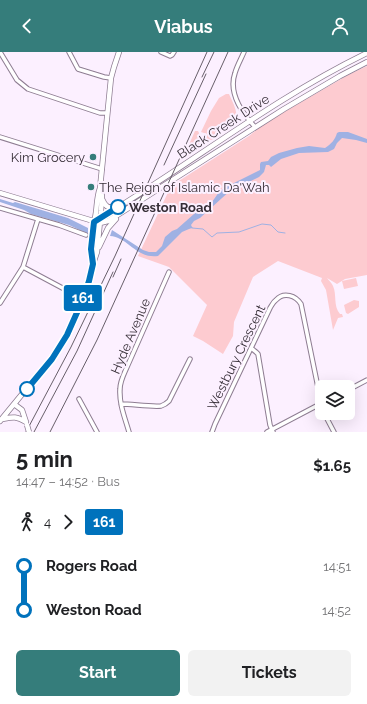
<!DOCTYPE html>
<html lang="en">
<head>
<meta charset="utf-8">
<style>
	body { margin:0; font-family:Raleway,sans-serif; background:#f2f2f2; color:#202124; height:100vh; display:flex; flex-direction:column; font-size:15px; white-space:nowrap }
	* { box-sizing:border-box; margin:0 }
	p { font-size:13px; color:#757577 }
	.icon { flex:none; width:22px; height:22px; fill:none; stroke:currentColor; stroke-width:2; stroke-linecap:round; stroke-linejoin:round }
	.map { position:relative; height:380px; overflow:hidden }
	.drawer { display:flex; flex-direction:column; background:#fff; flex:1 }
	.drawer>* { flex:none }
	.badge { padding:0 8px; border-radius:3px; font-size:14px; line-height:26px }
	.controls { position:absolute; left:315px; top:328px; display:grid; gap:8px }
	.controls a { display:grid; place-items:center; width:40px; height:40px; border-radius:6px; background:#fff; box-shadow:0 4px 16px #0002; font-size:20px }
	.map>.badge { position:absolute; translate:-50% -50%; box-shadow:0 0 0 2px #fff }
	.legs { display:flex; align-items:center; gap:6px; height:44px; padding:0 16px; font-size:13px }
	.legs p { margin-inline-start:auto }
	.headline { display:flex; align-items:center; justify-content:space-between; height:68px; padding:0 16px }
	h1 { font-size:22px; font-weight:700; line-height:30px }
	.button { display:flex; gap:8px; margin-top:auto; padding:8px 16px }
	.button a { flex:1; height:46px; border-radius:6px; background:#357d7b; color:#fff; font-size:16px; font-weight:700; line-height:46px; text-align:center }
	.button a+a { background:#f2f2f2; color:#202124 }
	ul { padding:0 16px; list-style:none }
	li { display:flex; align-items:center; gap:14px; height:44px; font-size:15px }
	li i { display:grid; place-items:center; width:6px; height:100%; margin:0 5px; background:currentColor }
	li i::after { content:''; width:10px; height:10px; margin:-5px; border:3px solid; border-radius:50%; background:#fff }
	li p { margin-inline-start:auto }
	li:first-child i { background:linear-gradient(#0000 50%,currentColor 0) }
	li:last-child i { background:linear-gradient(currentColor 50%,#0000 0) }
	header { display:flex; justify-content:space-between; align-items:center; height:52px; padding:0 16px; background:#357d7b; color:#fff; font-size:18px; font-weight:700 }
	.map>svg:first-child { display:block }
</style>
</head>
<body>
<header><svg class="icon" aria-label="back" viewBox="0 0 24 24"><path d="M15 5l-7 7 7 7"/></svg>Viabus<svg class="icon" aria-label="person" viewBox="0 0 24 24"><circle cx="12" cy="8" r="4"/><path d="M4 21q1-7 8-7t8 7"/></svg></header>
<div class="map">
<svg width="367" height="380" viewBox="0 0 367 380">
	<rect width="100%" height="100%" fill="#fcf0ff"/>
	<path fill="#fdcbd0" d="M367,14V223L345,227L337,232L327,226C329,229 332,231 333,234C337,242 333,254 340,262H342L343,265L338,266L333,278L326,238L321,229L322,226L278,209L253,225L234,270L233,284L223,302L203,289L193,284L207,253L169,215L138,204L171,134L249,84L265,71L303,49L348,23Z
		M226,42H229C233,51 241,64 233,73C230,76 228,76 224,76L220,80L219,83L214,87L210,88L203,93L199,97L185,106L183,107V106L195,79H198L199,81L197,90L207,82L201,80L211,59L219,46Z
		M356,226L358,234L344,237L342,229Z
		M354,248L359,249V255L348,262L346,261L344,253Z"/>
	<path fill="#9fb1e3" d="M339,80H348L367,87V91L356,88L342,86L337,91L334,97L328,100L299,101L281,107L271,115L269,113H266L264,120L259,125L230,139L222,146L200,166L194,169L191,173L192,175H193L192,176L189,177L182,180L158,204C136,207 128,185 110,184L112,178L143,198L149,200H156L162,194L165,185L172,179L177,177L194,162L212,150L219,140L224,136L260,118V112L261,110L268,109L271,105L279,101L297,96L309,94L325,96C331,92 335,88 337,81Z
		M0,147L13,151L15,150L68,166L88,176V182L69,173L31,162L24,158L0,150Z"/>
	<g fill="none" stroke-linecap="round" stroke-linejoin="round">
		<path stroke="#9fb1e3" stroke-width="1" d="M192,176L203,177L212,185L217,181L239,180L262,172L271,173L278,180L285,181"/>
		<defs>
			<path id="street" d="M0,0L17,28L28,37L100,61H107
				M69,0L78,17L104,25L111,26
				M161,0L170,4L172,3L174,0
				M244,0C241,7 237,14 235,21C228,41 242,61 255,75
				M0,85L102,117
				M0,156L59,173L86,183
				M23,215L83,247
				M0,251L23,215L38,167
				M251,296L256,300L258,302L270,373L273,380
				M348,338L367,328
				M79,347L97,380
				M121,352C132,352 150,355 161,354C164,353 166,352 169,349L190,307
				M324,361L334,380
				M129,380C125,366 119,352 120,337C120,329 124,322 127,315L169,220
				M212,380L215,372L270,256C272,253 273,250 276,248C284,239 296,244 301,252L322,355
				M267,380L322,351"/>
			<path id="secondary" d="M0,141L100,171L108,169L284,57L340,24L367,10
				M102,147C105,154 108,157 116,155
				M94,170C186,116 270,48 367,1
				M99,195L108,176L116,167
				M93,210C91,193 93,177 96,160C97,152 97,144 100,136L111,26L114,15L119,0
				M14,352L22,358L26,370
				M2,367C13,365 16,364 26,370
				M0,369L51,307L67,283L74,267L89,229L93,212L97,200L101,159L102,144L100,136"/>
		</defs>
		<use href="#street" stroke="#8e7d92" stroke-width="5.5"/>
		<use href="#secondary" stroke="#8e7d92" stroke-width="6"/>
		<use href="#street" stroke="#fff" stroke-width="3.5"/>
		<use href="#secondary" stroke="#fff" stroke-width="4.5"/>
		<path stroke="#675e69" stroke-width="1" d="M202,25L214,0
			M164,113L206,22
			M113,225L121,207
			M26,380L71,295L115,204L207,0
			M34,380L77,299L113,220
			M50,380L97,288L228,0"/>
		<defs>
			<path id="secondary-bridge" d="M27,373L29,380"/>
		</defs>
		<use href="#secondary-bridge" stroke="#8e7d92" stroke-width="6" stroke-linecap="butt"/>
		<use href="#secondary-bridge" stroke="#fff" stroke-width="4.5"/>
	</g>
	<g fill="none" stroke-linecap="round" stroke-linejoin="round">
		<defs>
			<path id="line-1" d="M27,337L52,307L67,283L83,247L89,229L93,212L91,197L94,170L118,155"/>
		</defs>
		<use href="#line-1" stroke="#fff" stroke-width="9"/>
		<use href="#line-1" stroke="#0072bc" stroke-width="6"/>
	</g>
	<g fill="#357d7b" stroke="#fcf0ff" stroke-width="1.5">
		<circle cx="93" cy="105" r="4"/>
		<circle cx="91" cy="135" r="4"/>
	</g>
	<g fill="#fff" stroke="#0072bc" stroke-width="2">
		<circle cx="118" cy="155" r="7"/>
		<circle cx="27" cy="337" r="7"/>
	</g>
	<g text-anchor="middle" stroke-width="4" stroke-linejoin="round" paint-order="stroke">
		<g font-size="13" fill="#362e37" stroke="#fcf0ff">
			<text transform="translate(223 74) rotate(-33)" y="5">Black Creek Drive</text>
			<text transform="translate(130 284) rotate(-67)" y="5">Hyde Avenue</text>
			<text transform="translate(236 305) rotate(-64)" y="5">Westbury Crescent</text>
		</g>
		<g font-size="13" fill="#362e37" stroke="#fcf0ff" text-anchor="end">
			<text x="85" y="110">Kim Grocery</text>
			<text x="99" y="140" text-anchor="start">The Reign of Islamic Da'Wah</text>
		</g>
		<g font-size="13" font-weight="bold" fill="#362e37" stroke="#fcf0ff" text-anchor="start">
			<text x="129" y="160">Weston Road</text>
		</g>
	</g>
</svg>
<div class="controls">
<a><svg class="icon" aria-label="layers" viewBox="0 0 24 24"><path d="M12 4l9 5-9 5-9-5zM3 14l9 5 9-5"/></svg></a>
</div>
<b class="badge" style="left:83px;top:246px;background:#0072bc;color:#fff">161</b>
</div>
<section class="drawer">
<div class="headline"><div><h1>5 min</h1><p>14:47 – 14:52 · Bus</p></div><b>$1.65</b></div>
<div class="legs"><svg class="icon" aria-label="walk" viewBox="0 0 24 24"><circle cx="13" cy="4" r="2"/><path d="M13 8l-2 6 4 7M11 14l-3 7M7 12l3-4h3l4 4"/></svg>4<svg class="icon" aria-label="forward" viewBox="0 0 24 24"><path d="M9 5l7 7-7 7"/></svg><b class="badge" style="background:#0072bc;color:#fff">161</b></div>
<ul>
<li><i style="color:#0072bc"></i><b>Rogers Road</b><p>14:51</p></li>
<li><i style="color:#0072bc"></i><b>Weston Road</b><p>14:52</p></li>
</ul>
<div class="button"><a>Start</a><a>Tickets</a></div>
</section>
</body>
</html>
